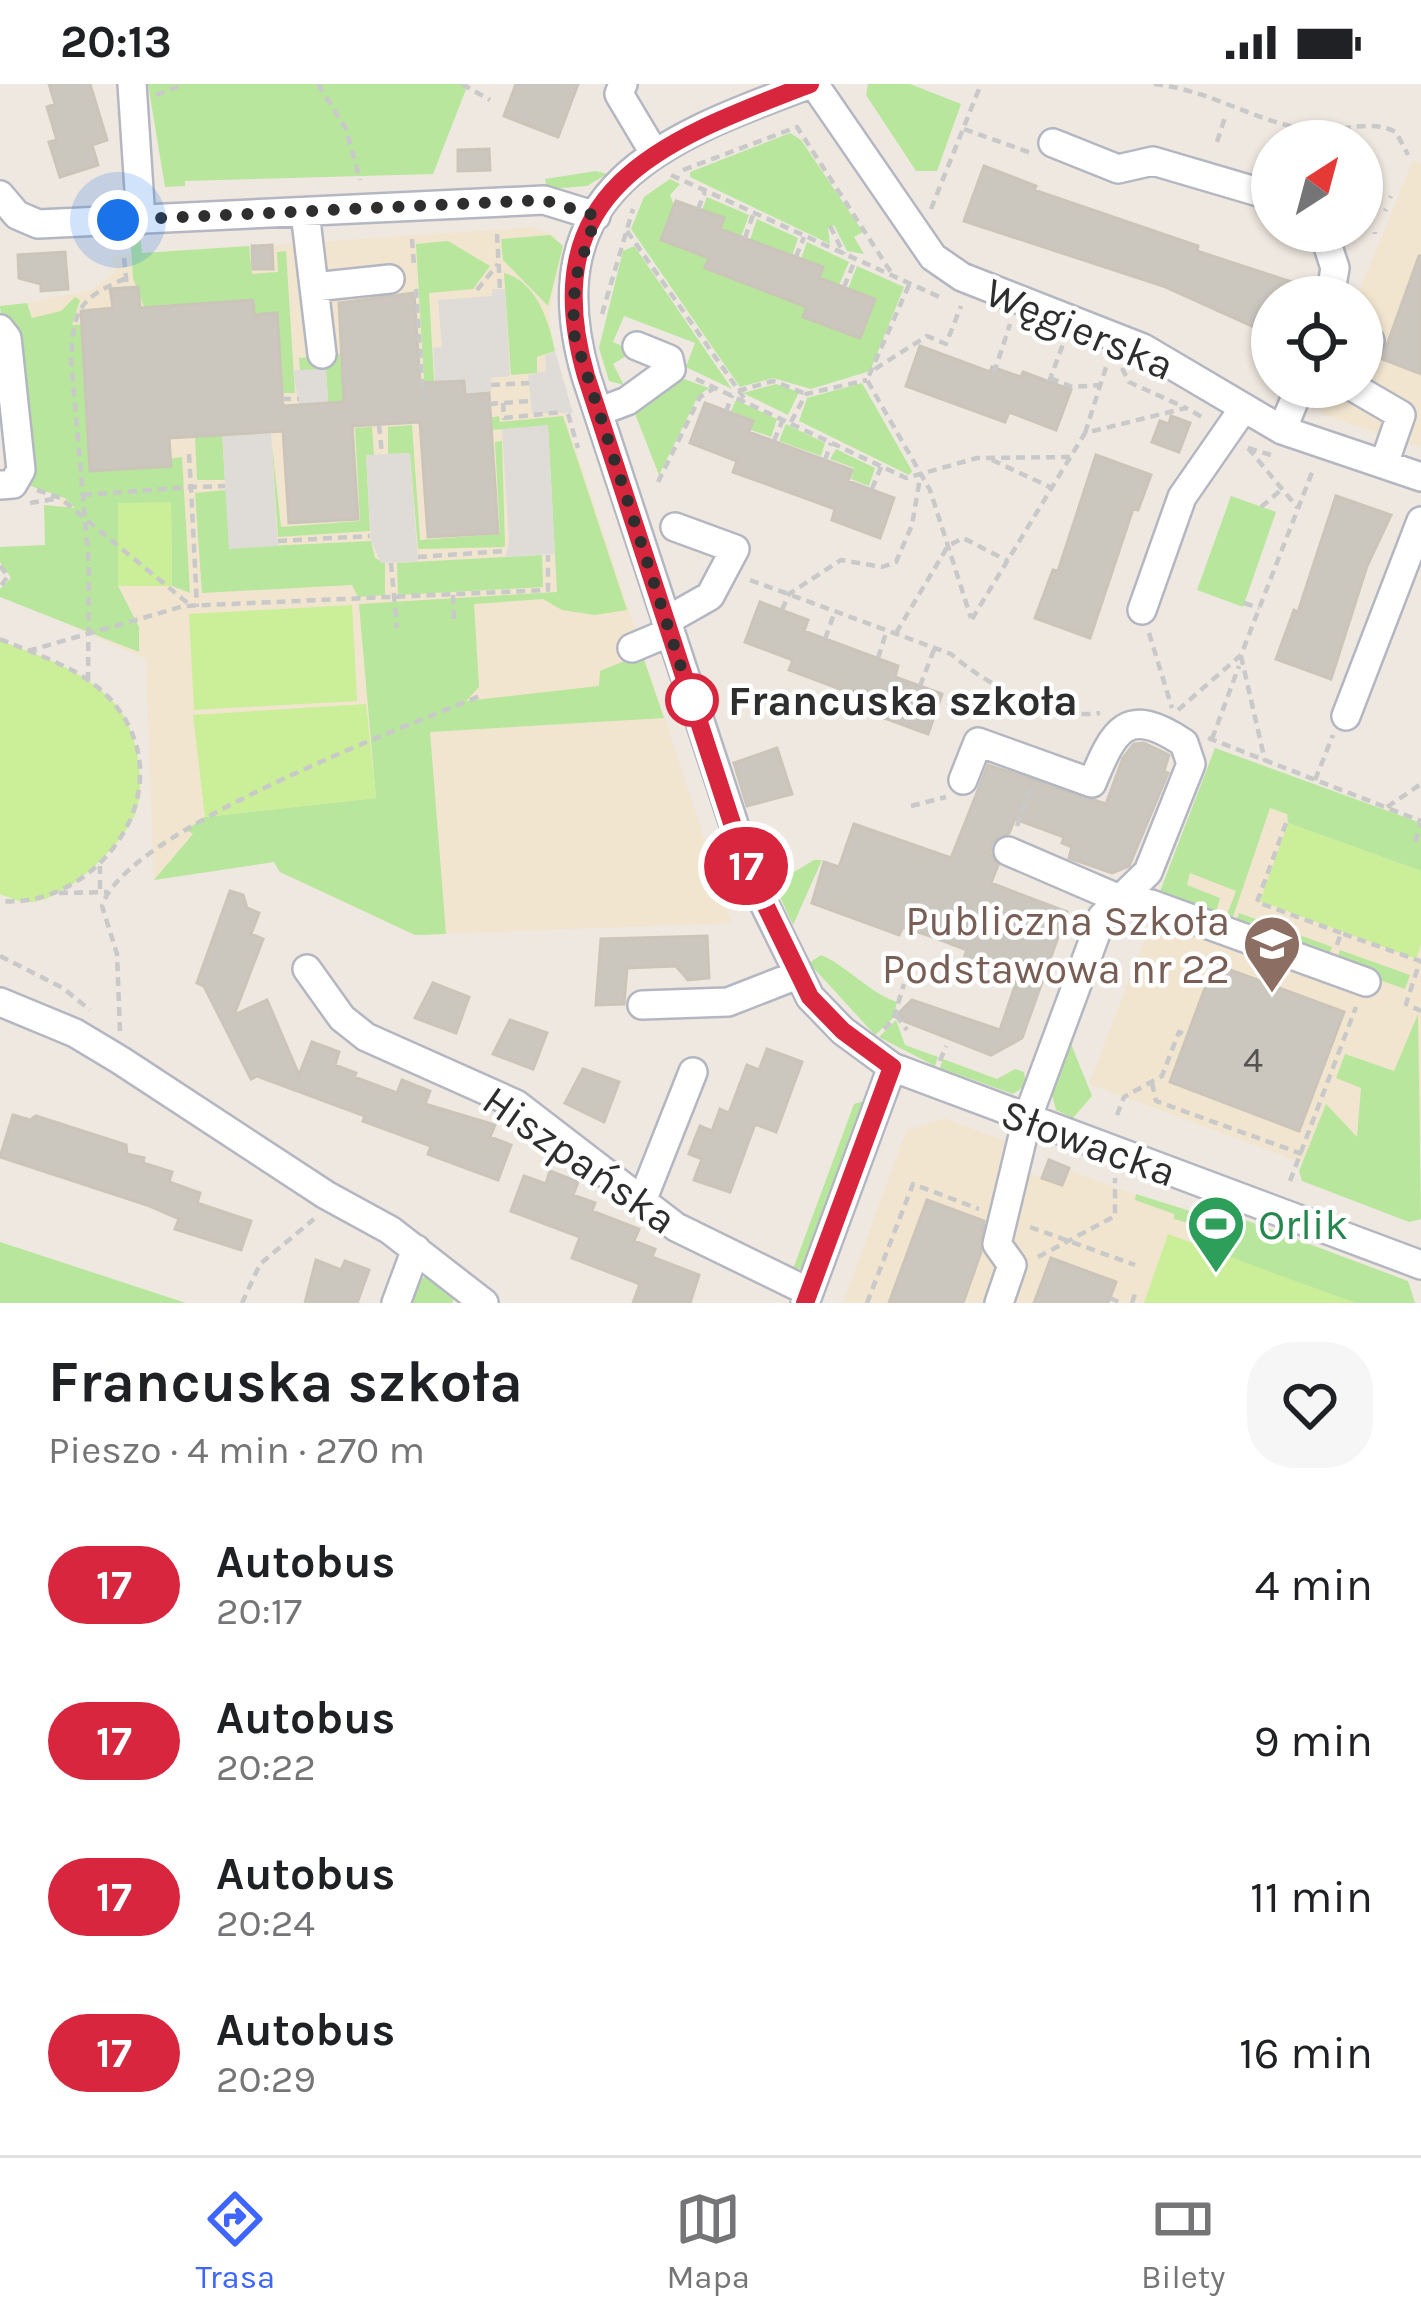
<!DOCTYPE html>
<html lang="pl">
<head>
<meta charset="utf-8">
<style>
	body { margin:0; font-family:Karla,sans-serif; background:#f6f6f6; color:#202124; height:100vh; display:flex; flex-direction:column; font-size:45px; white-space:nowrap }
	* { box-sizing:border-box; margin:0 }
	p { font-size:39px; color:#757577 }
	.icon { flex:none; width:66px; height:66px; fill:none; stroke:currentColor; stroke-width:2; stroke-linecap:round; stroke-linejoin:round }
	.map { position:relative; height:1219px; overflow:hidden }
	.sheet { display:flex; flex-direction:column; background:#fff; flex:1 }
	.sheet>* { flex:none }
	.badge { padding:0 24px; border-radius:39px; font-size:42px; line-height:78px }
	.needle { width:78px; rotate:36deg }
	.fabs { position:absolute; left:1251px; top:36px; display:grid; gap:24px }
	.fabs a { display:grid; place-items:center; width:132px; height:132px; border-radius:50%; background:#fff; box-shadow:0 3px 9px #0004; font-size:60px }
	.you { position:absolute; width:60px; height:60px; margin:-30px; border:9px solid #fff; border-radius:50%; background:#1a73e8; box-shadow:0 0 0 18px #1a73e833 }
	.map>.badge { position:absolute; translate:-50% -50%; box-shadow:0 0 0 6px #fff }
	.round { display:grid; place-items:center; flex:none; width:126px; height:126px; border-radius:48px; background:#f6f6f6 }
	.head { display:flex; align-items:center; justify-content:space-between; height:204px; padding:0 48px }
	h1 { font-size:57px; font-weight:700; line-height:90px }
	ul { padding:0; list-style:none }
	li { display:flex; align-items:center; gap:36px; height:156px; padding:0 48px }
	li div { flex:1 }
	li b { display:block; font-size:45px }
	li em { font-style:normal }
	li .badge { min-width:132px; font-weight:700; text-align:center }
	.status { display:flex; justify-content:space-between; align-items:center; height:84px; padding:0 60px; background:#fff; direction:ltr }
	.status svg { height:33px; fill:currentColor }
	.tab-bar { display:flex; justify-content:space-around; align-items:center; height:168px; border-top:3px solid #e0e0e0; background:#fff; font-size:33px; color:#757577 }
	.tab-bar a { display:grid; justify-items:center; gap:6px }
	.tab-bar .on { color:#3e66ff }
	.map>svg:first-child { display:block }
</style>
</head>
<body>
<div class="status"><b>20:13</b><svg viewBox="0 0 49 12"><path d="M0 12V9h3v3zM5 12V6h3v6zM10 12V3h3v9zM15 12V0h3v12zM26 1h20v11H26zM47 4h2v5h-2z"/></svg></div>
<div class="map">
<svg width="1421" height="1219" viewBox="0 0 1421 1219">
	<rect width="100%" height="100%" fill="#efe8e0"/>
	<path fill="#f1e5d0" d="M1413,76L1421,79V363L1323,331L1318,319L1321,303H1362V213H1357Z
		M535,143L556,152L563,166L549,232L566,335L732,839L415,851L280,788L274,778L154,796L146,575L69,541L51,288L27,219L91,206L114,189L112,172Z
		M1216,670L1421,745V1052L1398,1114L1089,1000Z
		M945,1034L1009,1059L1003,1078L1024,1087L1062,1101L1068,1086L1129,1108L1394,1206L1389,1219H843L906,1047Z"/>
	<path fill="#b7e69c" d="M148,0H468L433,90L185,97V102L165,103Z
		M868,0H910L961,20L937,87H916L866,11Z
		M790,49L801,56L863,148L854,153L864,170L847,167L834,141L828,144L830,160L690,93V88Z
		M596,87L607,90L587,102L547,105L545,95Z
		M670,95L680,100L670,111L674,121L662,156L709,174L706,185L807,223L804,234L859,254L874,215L848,205L857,182L904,203L870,287L811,305L773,294L740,303L631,145L644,113Z
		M707,113L749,131L741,153L720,145L724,134L702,126Z
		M757,135L798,154L792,172L750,156Z
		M130,148H140L142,169L249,162L252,190L278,188L277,168L286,167L295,309H282L277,230L254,231L252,216L144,223L133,194Z
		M550,151L563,162L548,222L503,176L501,155Z
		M448,157L490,182L473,205L429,209L435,313H425L416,160Z
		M807,158L849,178L839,201L819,194L822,183L801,175Z
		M634,162L637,166L732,305L686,283L695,259L624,232L613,258L622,262L626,272L613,280L624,301L609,297L599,264L623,167Z
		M504,189C537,198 549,238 555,267L537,273V289L511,291Z
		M75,213L80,216L72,241L116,239L117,262L82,265L90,386L182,373L190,509L172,502L171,419L118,420V502L139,543V568L0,513V505L11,494L0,478V463L45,461L44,421L75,424L65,414L22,399L0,222L27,219L32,234L61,227Z
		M340,270L344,318L328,319L326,286H300L299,274Z
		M681,294L709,304L698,312L659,391L632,322Z
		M862,299L912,387L909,391L799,337L807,314Z
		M776,300L799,308L788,331L743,309Z
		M736,316L777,335L771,353L751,346L754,336L731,327Z
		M499,332L500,338L563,332L627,526L595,531L562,526L543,515L474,520L479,603L466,617L599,602L600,587L642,570L664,634L430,648L446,850L415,851L280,788L274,778L154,796L193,750L186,746L205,733L376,714L359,520L557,508L548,342L491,346L490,334Z
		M786,340L825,359L821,372L779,357Z
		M412,341L420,456L500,450L495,358L502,357L505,463L418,465L410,369L388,370V343Z
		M372,343L374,371H366L370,447L278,453L272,360L281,443L360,437L355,344Z
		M222,350L225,396H197L195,352Z
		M836,365L875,384L869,402L851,395L854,384L830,375Z
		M226,406L230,464L371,457L375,474L385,479V511L358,513L352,501L202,509L195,409Z
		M1231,412L1276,428L1243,523L1197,506Z
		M542,471L543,503L398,511L397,479Z
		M1215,664L1421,739V787L1288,739L1287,730L1270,724L1233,833L1227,831L1236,807L1190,789L1187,801L1220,814L1215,831L1159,810Z
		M814,776H822L793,841L774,800Z
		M1239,829L1332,863L1327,877L1262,853L1264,846L1237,835Z
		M1340,866L1410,891L1405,905L1335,880Z
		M821,871C849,883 869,909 897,918L893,934L875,951L809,879Z
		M1418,930L1421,1135L1409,1138L1302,1097L1299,1087L1326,1020L1357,1053L1361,1004L1336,994L1345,970L1394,987Z
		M896,936L905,961L938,973L935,982L879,953Z
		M1071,960L1092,1012L1073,1034L1056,1026L1052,1011Z
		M943,975L997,995L1015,985L1024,988L1026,1001L1013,1010L940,984Z
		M867,1016L805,1184L793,1185L854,1020Z
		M1136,1110L1209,1133L1213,1124L1408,1197L1415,1219H1355L1202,1163L1205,1156L1222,1162L1226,1150L1174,1135V1130L1135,1116Z
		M0,1158L186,1219H0Z
		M427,1192L456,1208L452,1219H405L415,1198Z"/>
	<path fill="#cbee98" d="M171,418L172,502H118V419Z
		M352,521L357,617L194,626L189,530Z
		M0,557C42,572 92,589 120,626C137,650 145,696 137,725C127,758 62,821 27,818C18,818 8,813 0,810Z
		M366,620L376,714L205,733L193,631Z
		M1288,739L1421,787V860L1416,875L1260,817Z
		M1168,1150L1355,1219H1144Z"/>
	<path fill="#dfdcd8" d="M492,205H505L510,292L491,294V309L436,312L433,264L442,263L438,216L492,212Z
		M555,267L573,329H532L528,291L546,287L545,272Z
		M326,285L328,319L299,321L293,286Z
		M548,341L555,470L505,473L509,458L502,345Z
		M271,347L278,462L229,465L222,350Z
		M410,369L418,478L381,479L371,457L366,371Z"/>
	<path fill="#cbc7bf" stroke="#cbc4b9" stroke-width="3" d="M49,0H90L107,56L92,61L98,81L60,93L49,58L57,56L47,23L55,20Z
		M516,0H578L558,53L504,32Z
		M489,65L490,86L458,87V66Z
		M984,82L1036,102L1034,106L1198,162L1197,167L1313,205L1312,213H1272V251L1163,202L964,137Z
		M676,117L724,134L720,145L823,183L819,194L875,215L860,254L803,233L807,223L705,184L709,174L661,156Z
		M272,161L273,185H253L252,162Z
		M65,168L68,205L41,207V200L19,194L18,171Z
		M1419,172H1421V290L1382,275Z
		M138,203L140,224L253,216L254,231L277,229L283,322L344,318L339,219L414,209L420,299L464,297L465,311L489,309L498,449L428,453L420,338L352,342L358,435L289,439L283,347L169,354L171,382L90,387L81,227L113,224L110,205Z
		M920,262L990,288L992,283L1021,293L1023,288L1071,306L1056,346L1009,328L1005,338L906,302Z
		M705,319L753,337L749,348L852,386L848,397L894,414L880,454L832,436L835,425L733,388L737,377L690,359Z
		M1171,332L1190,339L1179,368L1152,358L1160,337L1169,340Z
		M1096,371L1151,391L1138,426L1133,425L1090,554L1035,534L1053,486L1058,487Z
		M1336,412L1391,431L1367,482L1331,595L1276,575L1294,526L1298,528Z
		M760,518L808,536L804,547L898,582L895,593L942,610L928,650L879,632L883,621L789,586L793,576L745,558Z
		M1144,659L1169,671L1164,687L1168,689L1129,782L1112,789L1069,774L1072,763L1062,759L1064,753L1015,735L1009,749L992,759L990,770L998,781L991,799L1067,828L1022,954L991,971L904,937L899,929L912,916L1000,946L1018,893L964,874L967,866L936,854L903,843L899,851L812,819L824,778L839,783L854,740L951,774L988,681L1106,720L1123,674L1134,660Z
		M777,664L792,710L747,722L734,679Z
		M230,807L243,811L247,824L259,829L251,850L263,855L234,931L267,916L299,991L312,958L339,968L335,981L356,989L354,993L397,1009L402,996L430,1007L425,1020L495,1041L490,1053L511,1061L498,1096L428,1070L431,1062L363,1037L365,1032L257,992L251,995L204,902L197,899Z
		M707,852L709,894L688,896L676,882L627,884L624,920L596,921L601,855Z
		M1214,880L1344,928L1299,1047L1170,998Z
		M433,899L469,913L456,949L415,934Z
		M510,936L547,949L533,985L493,970Z
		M767,965L802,978L776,1048L755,1040L730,1108L694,1096L702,1075L689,1070L700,1042L712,1047L720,1025L729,1029L747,981L759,986Z
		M583,985L619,998L604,1038L565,1019Z
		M13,1031L30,1036L36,1032L126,1061L127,1070L144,1074L143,1079L172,1088L169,1098L200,1109L197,1119L251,1137L241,1166L175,1145L179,1135L147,1121L0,1073Z
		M1049,1076L1069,1084L1062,1101L1042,1094Z
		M550,1087L578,1098L573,1111L595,1119L592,1127L639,1145L634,1157L655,1165L652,1173L699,1191L690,1219H633L640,1200L572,1174L580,1153L511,1127L524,1092L546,1100Z
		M927,1116L984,1137L981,1168L963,1219H889Z
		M1051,1174L1116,1198L1108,1219H1034Z
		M316,1176L341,1186L345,1177L369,1186L357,1219H305Z"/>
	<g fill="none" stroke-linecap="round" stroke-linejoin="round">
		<defs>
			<path id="minor" d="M132,0L141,136
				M623,0L619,10L653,67
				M810,0C663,54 532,104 586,292L752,795L810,913L843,947L892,983L1421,1181
				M814,0L933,173L962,193L1143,264L1282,346L1421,393
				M1053,59L1118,85L1153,77L1272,112
				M0,111L17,131L38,140L544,116L596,132
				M305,128L322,270
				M1323,147L1335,184L1330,213
				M314,203L390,195
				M0,245L7,254L21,386L13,400L0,401
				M1362,278L1370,257
				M1353,303L1401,331L1384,380
				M598,328L627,317L671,285L669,275L637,262
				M1282,346L1300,303
				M1142,526L1182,413L1243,325
				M666,537L710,512L735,465L675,443
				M632,564L670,548
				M1346,632L1421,437
				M963,696L978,658L1092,699C1114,646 1126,620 1184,659L1191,680L1148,788L1102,833L1027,1035L997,1160L1012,1181L999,1219
				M1008,767L1117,814L1151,820L1366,898
				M307,885L342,934L366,953L516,1020L676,1143L809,1208
				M0,918L75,949L120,976L326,1111L390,1146L484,1219
				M642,921L728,918L797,891
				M642,1117L693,988
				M396,1219L416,1165
				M805,1219L892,983"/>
		</defs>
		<use href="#minor" stroke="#b4b7c1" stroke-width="32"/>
		<path stroke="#c9c9c9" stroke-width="4.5" stroke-dasharray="9 6" stroke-linecap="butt" d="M318,0L346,45L360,96
			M462,0L490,16
			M1154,0C1211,6 1257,39 1311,46C1341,49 1368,34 1396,48L1408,71
			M156,11L184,0
			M964,45L1031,69
			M1217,58L1226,30
			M683,86L797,43L894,193
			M671,91L944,215
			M1390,114L1391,112
			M698,125L705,108
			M931,125L981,0
			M1385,127L1386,125
			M830,142L844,170
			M627,147L744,314
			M497,150L500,205
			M1375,150V148
			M745,154L753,131
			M412,155L414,182
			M796,173L804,153
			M124,174L127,204
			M909,201L867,296L930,406L971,534
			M844,203L855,176
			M416,205L423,313
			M477,206L498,180
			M602,230L633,125
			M1122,284L1129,298L1186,324
			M875,285L927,252L946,260L961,222
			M994,289L1010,240
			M1050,294L1072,303L1100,301
			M696,295L906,394L977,374L1071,373
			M1049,298L1063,260
			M491,301L529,299
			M738,307L773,297L806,310
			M282,315H299
			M503,319L504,334L562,328
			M489,320L531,317
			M726,328L732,311
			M568,330L578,364
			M791,338L806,310L867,296
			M379,341L382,370
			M1085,349L1107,280
			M774,357L783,335
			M1248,364L1271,371
			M1248,364L1297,423
			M189,370L191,403L225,402
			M825,376L831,359
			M992,376L1052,404
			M658,398L700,313L716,303
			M872,405L881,383
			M37,406L60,414L190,521
			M83,411L191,403L197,523
			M30,419L60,414
			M1261,423L1281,406
			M278,457L370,452
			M418,473L505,467
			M391,479L397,544
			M0,482L8,492L0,503
			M750,496L951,570C985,600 1053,637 1100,629
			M453,511L454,539
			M1244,519L1259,524
			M782,526L789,510L841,476L882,483L896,478L912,441L920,394
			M972,535L1085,349L1186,324L1204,334
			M896,549L948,462L963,454L1008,477
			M1149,549L1172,624
			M0,555C42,573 92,587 119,626C181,711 96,825 0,817
			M825,555L835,527
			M28,567L184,522L548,506V471
			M1241,572L1265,677
			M878,574L887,546
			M88,597L89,482L71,275C74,225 78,215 126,194
			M920,602L935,563
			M1178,626L1241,571L1313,386
			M1208,654L1421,737
			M1212,655L1239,582
			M1315,696L1333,651
			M911,722L946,713
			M1387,723L1421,700
			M1286,739L1257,818L1341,849
			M1017,742L1032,702
			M1415,758L1421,739
			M100,805V782
			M59,809L108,808
			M1337,861L1341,849L1420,877L1406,920L1421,927
			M0,872L63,904L90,926
			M896,931L907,946
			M884,945L893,936L904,900
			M120,947L117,870L102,822C125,747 405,643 482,611
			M940,977L946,962
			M1152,999L1156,1017L1302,1070
			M1117,1031L1124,1013L1162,992L1179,948L1188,951
			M1290,1097L1356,923
			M1030,1143L1135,1181
			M1038,1173L1115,1132V1094
			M1110,1214L1121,1219
			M242,1219L260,1180L314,1135
			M867,1219L913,1100L979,1125
			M1132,1219L1135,1210"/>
		<use href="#minor" stroke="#fff" stroke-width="27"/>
	</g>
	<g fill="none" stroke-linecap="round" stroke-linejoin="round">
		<defs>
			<path id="line" d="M805,1219L892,983L843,947L810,913L745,779L586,292C532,103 664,56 810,0"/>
		</defs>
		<use href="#line" stroke="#fff" stroke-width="27"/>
		<use href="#line" stroke="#d7263d" stroke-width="18"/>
		<path stroke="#2e2e2e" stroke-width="12" stroke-dasharray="0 21.6" d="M118,136L544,116L596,132L575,196L573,247L697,633L692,616"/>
	</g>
	<defs>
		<symbol id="school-pin" viewBox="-11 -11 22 30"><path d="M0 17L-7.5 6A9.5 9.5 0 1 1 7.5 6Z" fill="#8d6e63" stroke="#fff"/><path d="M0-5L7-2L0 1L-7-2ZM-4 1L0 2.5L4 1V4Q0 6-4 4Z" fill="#fff"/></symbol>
		<symbol id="stadium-pin" viewBox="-11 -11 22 30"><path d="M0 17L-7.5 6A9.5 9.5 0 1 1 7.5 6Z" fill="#2e9e5b" stroke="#fff"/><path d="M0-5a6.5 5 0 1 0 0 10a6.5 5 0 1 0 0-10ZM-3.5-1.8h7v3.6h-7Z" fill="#fff"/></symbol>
	</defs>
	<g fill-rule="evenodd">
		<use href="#school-pin" x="1239" y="827" width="66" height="90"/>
		<use href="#stadium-pin" x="1183" y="1107" width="66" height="90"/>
	</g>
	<circle fill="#fff" stroke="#d7263d" stroke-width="6" cx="692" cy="616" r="24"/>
	<g text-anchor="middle" stroke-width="9" stroke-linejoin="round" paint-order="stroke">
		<g font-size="36" fill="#555452">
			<text x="1253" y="988">4</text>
		</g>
		<g font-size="42" fill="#2e2e2e" stroke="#fff">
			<text transform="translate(1080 244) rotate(23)" y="15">Węgierska</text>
			<text transform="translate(1089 1058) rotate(20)" y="15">Słowacka</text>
			<text transform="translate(580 1075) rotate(35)" y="15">Hiszpańska</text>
		</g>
		<g font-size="42" font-weight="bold" fill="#2e2e2e" stroke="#fff" text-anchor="start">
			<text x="728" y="631">Francuska szkoła</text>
		</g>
		<g font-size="42" fill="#785e54" stroke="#fff" text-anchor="end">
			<text x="1230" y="851">Publiczna Szkoła<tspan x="1230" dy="48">Podstawowa nr 22</tspan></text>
		</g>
		<g font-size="42" fill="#27864d" stroke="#fff" text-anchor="start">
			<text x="1258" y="1155">Orlik</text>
		</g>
	</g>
</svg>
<div class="fabs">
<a><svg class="needle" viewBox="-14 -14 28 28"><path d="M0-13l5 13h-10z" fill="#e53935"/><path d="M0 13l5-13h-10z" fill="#757577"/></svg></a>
<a><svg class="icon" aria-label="locate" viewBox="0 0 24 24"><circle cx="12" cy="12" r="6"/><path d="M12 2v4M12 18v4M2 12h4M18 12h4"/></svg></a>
</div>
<div class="you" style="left:118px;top:136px"></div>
<b class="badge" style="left:746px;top:782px;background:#d7263d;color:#fff">17</b>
</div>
<section class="sheet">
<div class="head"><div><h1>Francuska szkoła</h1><p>Pieszo · 4 min · 270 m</p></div><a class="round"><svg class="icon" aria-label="heart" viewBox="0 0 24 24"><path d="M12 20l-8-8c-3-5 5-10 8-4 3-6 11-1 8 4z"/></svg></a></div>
<ul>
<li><span class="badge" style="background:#d7263d;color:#fff">17</span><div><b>Autobus</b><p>20:17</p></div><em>4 min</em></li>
<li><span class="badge" style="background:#d7263d;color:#fff">17</span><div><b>Autobus</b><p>20:22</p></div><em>9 min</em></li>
<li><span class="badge" style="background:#d7263d;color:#fff">17</span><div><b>Autobus</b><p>20:24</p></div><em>11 min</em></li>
<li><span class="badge" style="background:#d7263d;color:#fff">17</span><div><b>Autobus</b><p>20:29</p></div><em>16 min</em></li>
</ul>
</section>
<nav class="tab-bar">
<a class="on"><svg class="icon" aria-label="directions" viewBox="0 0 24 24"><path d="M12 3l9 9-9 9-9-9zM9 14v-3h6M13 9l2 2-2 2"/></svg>Trasa</a>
<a><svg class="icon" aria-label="map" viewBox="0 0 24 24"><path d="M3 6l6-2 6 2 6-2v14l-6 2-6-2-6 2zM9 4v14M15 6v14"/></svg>Mapa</a>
<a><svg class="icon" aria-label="tickets" viewBox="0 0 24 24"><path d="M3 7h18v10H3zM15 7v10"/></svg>Bilety</a>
</nav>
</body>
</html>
